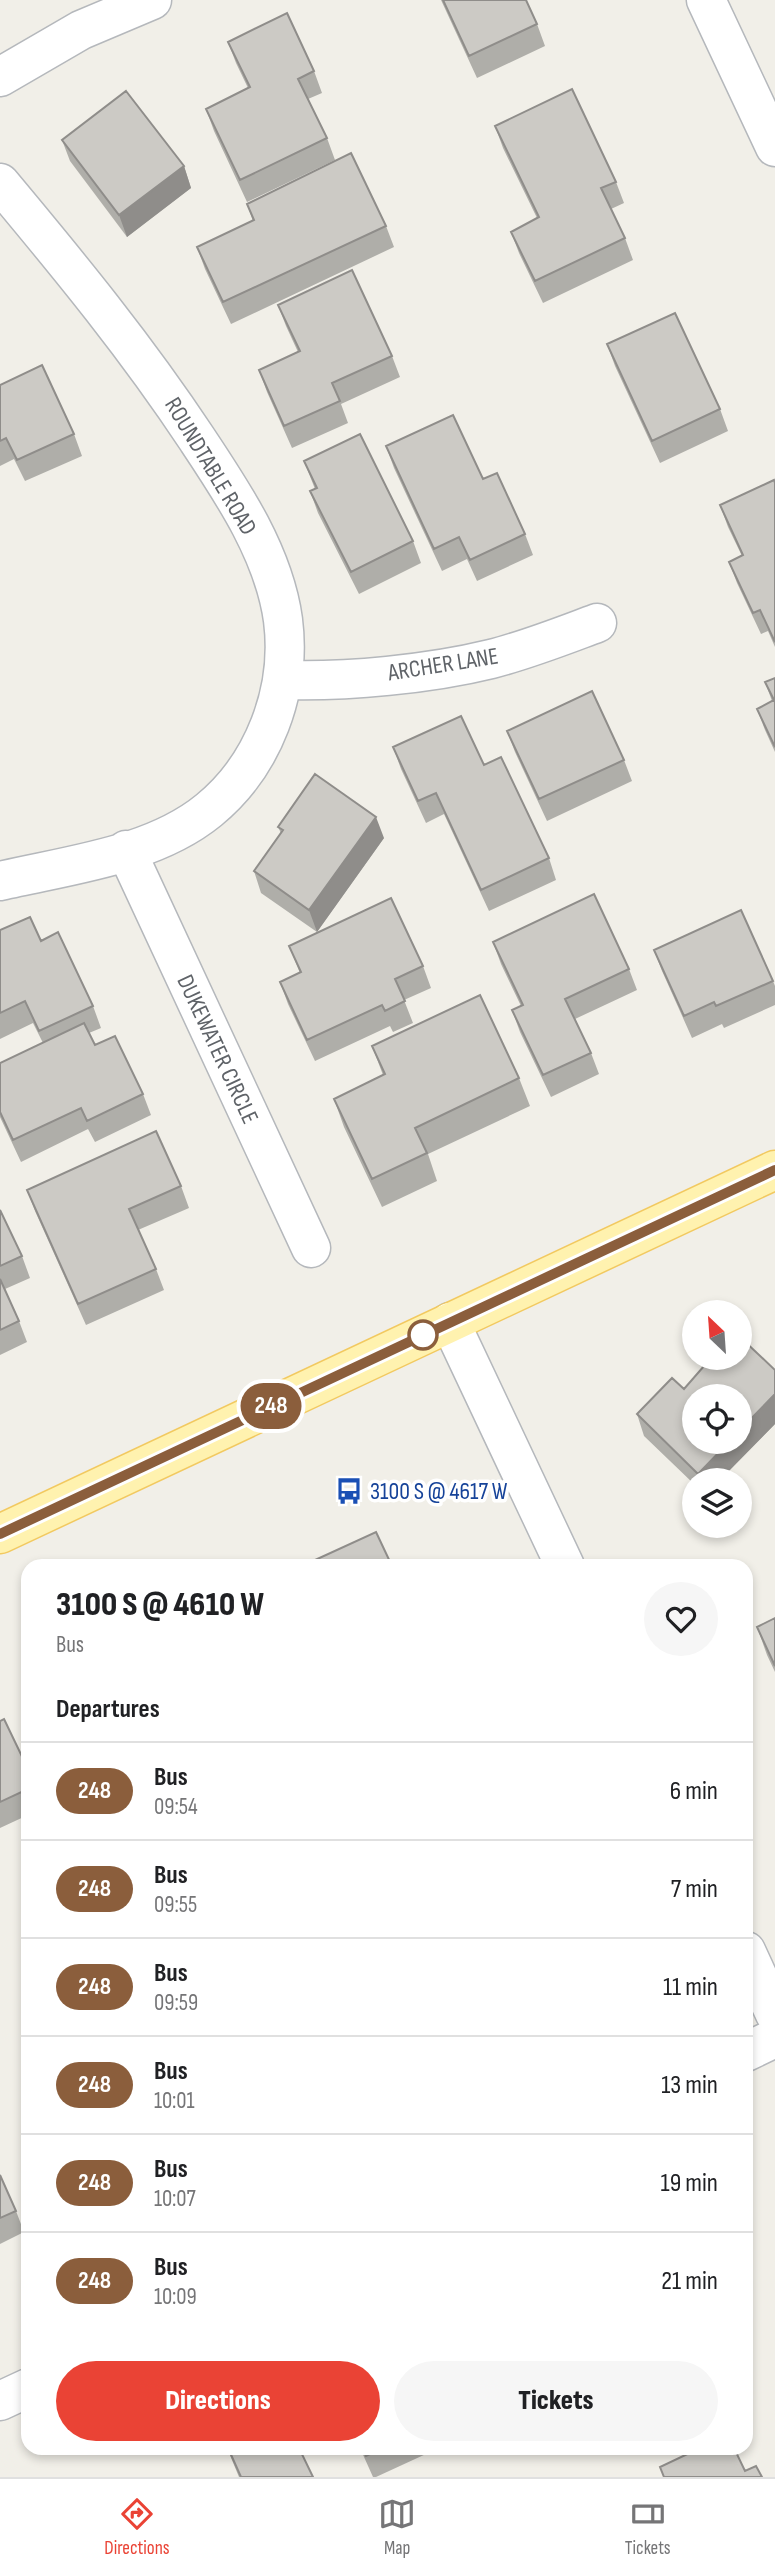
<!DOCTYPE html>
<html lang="en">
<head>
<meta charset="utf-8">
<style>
	body { margin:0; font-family:"Sofia Sans Condensed",sans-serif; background:#f6f6f6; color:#202124; height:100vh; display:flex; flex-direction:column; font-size:26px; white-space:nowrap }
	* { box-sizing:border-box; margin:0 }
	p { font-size:23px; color:#757577 }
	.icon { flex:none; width:38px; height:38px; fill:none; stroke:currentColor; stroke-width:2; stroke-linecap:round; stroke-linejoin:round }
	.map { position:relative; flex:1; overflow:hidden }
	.panel { position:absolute; left:21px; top:1559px; width:732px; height:896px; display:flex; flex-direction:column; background:#fff; border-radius:21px; box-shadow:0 4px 10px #0003 }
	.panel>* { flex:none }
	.badge { padding:0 14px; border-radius:23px; font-size:24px; line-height:46px }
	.needle { width:46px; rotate:335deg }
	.controls { position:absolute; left:682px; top:1300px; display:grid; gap:14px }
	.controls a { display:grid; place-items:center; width:70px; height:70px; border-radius:50%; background:#fff; box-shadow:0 4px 10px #0003; font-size:35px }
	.map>.badge { position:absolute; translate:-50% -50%; box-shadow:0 0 0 4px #fff }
	h2 { padding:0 35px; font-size:26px; line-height:63px }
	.round { display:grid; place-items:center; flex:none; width:74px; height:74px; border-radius:37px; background:#f6f6f6 }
	.head { display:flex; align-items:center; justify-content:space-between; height:119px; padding:0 35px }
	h1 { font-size:33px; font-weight:800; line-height:52px }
	.button { display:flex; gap:14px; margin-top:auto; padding:14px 35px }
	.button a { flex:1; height:80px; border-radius:42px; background:#ea4335; color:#fff; font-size:28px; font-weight:800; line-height:80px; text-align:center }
	.button a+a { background:#f6f6f6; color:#202124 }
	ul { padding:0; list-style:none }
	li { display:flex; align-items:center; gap:21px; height:98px; padding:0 35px; border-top:2px solid #e0e0e0 }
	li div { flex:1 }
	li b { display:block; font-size:26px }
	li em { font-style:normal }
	li .badge { min-width:77px; font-weight:700; text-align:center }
	.menu { display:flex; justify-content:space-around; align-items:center; height:98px; border-top:2px solid #e0e0e0; background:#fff; font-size:19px; color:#757577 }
	.menu a { display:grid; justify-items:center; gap:4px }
	.menu .current { color:#ea4335 }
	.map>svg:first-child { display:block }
</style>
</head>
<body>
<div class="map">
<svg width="775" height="2477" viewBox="0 0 775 2477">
	<rect width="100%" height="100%" fill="#f1efe8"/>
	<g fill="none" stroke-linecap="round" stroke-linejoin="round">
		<defs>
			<path id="minor" d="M706,0L775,147
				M0,77L81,30L152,0
				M0,183C71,268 136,347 197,439C233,493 274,554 283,620C292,690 264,765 209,810C153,856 68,865 0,881
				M283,680C346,682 430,674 491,659C527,650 562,636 597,623
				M126,850L311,1248
				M450,1322L565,1566
				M746,1951L775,2014
				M746,2052L775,2038
				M0,2401L28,2388"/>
			<path id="major" d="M0,1534L775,1170"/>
		</defs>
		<use href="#minor" stroke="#b5b8bc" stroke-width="41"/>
		<use href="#major" stroke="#f2c960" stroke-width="41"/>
		<use href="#minor" stroke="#fff" stroke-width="38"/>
		<use href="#major" stroke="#fff2af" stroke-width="38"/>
	</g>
	<path fill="#afaea9" d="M441,0H526L537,24L545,46L477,78Z
		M228,42L314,71L322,93L308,99L327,138L335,160L247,202L214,131L206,109L248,88L236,63Z
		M495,126L616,182L624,203L611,209L625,238L633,260L543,303L519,253L511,232L537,218L503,148Z
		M62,140L184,166L191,188L127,237L70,161Z
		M247,204L386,226L394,247L231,324L205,269L197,247L253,221Z
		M278,305L392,356L400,377L341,404L348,423L292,448L267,392L259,370L298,352L286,326Z
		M607,344L720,409L728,431L660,463L615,366Z
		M0,385L74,434L82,456L25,481L14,459L0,466Z
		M386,446L483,479L525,534L533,555L477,581L467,559L442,571L394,468Z
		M304,461L413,541L421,563L359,594L318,513L310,491L315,489Z
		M775,483V647L768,631L761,634L737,583L729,562L742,556L728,527L720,505Z
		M775,678V752L765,730L757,709L772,701L765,682Z
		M507,731L624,760L632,781L547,821L515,752Z
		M393,747L484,765L549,858L556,880L489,911L444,814L426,823L401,769Z
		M278,827L384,838L317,932L261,893L254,871L281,833Z
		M0,930L41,941L93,1006L101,1028L89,1033L95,1045L143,1094L151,1115L95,1142L88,1129L21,1162L0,1117V1063L43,1043L33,1023L0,1039Z
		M493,942L629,969L637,990L575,1019L591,1053L599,1074L551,1097L520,1032L512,1010L521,1006L501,964Z
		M289,946L423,966L431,988L404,1000L413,1023L393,1032L390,1026L315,1061L288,1004L280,982L300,973Z
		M654,950L773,981L775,986V1005L724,1028L722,1024L692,1038L662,971Z
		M372,1046L519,1078L530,1106L428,1154L437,1181L382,1207L344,1127L334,1099L383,1075Z
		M181,1186L189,1208L138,1230L156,1269L164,1290L86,1325L35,1211L27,1190Z
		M0,1210L22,1256L30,1278L5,1289L19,1321L27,1342L0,1355Z
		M775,1370V1424L720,1480H695V1485L644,1436L637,1414L684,1389Z
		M775,1618V1672L767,1655L757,1627Z
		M0,1721L28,1769V1815L0,1828Z
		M0,2175L16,2211L24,2232L0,2244Z
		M227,2448H299L313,2477H239Z
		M360,2448H439L376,2477H373Z"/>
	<path fill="#8f8d8a" d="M184,166L191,188L127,237L119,215Z
		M376,817L384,838L317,932L309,910Z
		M775,1394V1424L720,1480H700L698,1474L729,1442H740V1430Z"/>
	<path fill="#cccac5" stroke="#8f8d8a" stroke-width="2" d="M443,0H526L537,24L469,56Z
		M287,13L314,71L298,79L327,138L240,180L206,109L250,87L228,42Z
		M572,89L616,182L601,188L625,238L535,281L511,232L539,217L495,126Z
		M126,91L184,166L119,215L62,140Z
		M351,153L386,226L223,302L197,247L254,220L247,204Z
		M352,270L392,356L332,383L340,401L284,426L259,370L300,351L278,305Z
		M675,313L720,409L652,441L607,344Z
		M42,365L74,434L17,460L6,438L0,441V385Z
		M453,415L483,479L497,473L525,534L470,560L459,537L434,549L386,446Z
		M360,434L413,541L351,572L310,491L317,488L304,461Z
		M774,480L775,483V642L760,610L753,613L729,562L743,555L720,505Z
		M775,678V747L757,709L774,700L765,682Z
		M592,691L624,760L539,799L507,731Z
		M461,716L484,765L501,757L549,858L481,890L436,793L418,801L393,747Z
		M315,774L376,817L309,910L254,871L283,830L278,827Z
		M594,894L629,969L565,999L591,1053L543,1075L512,1010L523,1005L493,942Z
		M391,898L423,966L395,979L405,1001L385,1011L382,1005L307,1040L280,982L301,972L289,946Z
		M741,910L773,981L716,1006L714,1002L684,1016L654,950Z
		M30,917L41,941L58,932L93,1006L39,1031L25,1001L0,1013V930Z
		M480,995L519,1078L415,1128L427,1153L372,1179L334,1099L385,1074L372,1046Z
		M84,1023L95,1045L115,1036L143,1094L87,1121L81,1108L13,1140L0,1112V1063Z
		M156,1131L181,1186L129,1209L156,1269L78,1304L27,1190Z
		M0,1210L22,1256L0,1266Z
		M0,1279L19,1321L0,1330Z
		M740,1337L775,1370V1394L740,1430V1396H695V1442H729L698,1474L637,1414L672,1378L684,1389L711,1358H740Z
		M376,1532L392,1566H302Z
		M775,1618V1666L757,1627Z
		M4,1719L28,1769V1789L0,1802V1721Z
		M0,2175L16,2211L0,2218Z
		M228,2448H299L313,2477H241Z
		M362,2448H383L366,2456Z
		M700,2448H734L745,2471L756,2466L762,2477H664L660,2467Z"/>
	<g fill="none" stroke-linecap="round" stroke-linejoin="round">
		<defs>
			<path id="line" d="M0,1534L775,1170"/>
		</defs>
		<use href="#line" stroke="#fff" stroke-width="16"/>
		<use href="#line" stroke="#8b5e3c" stroke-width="10"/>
	</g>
	<defs>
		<symbol id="bus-bare" viewBox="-9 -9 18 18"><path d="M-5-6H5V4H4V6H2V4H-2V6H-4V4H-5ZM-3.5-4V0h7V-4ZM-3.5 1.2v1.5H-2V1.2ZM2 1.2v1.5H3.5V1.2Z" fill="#1a4fb4" stroke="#fff" stroke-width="2.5" paint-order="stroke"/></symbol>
	</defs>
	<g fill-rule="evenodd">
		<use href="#bus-bare" x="330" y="1472" width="38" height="38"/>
	</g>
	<circle fill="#fff" stroke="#8b5e3c" stroke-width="3.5" cx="423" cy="1335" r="14"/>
	<g text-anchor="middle" stroke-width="7" stroke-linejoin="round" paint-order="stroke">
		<g font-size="24" fill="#5f6368" stroke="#fff">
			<text transform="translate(211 466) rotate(59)" y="8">ROUNDTABLE ROAD</text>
			<text transform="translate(443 664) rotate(-9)" y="8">ARCHER LANE</text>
			<text transform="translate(218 1049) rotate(65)" y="8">DUKEWATER CIRCLE</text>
		</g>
		<g font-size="24" fill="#164399" stroke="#fff" text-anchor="start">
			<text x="370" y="1499">3100 S @ 4617 W</text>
		</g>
	</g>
</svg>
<div class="controls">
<a><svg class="needle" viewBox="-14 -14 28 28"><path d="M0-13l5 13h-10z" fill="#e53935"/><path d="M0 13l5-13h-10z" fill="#757577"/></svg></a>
<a><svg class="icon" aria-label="locate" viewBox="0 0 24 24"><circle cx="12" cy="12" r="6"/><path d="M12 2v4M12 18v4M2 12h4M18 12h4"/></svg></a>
<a><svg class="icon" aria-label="layers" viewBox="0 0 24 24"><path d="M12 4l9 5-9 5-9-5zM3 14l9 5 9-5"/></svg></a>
</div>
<b class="badge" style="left:271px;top:1406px;background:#8b5e3c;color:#fff">248</b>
<section class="panel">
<div class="head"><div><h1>3100 S @ 4610 W</h1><p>Bus</p></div><a class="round"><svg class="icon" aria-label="heart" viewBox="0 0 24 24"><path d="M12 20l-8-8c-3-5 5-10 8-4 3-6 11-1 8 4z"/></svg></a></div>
<h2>Departures</h2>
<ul>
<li><span class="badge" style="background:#8b5e3c;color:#fff">248</span><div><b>Bus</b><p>09:54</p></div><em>6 min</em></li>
<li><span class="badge" style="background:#8b5e3c;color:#fff">248</span><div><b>Bus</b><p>09:55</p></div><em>7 min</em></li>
<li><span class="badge" style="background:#8b5e3c;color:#fff">248</span><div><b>Bus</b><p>09:59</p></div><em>11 min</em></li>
<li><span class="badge" style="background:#8b5e3c;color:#fff">248</span><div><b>Bus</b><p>10:01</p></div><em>13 min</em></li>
<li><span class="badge" style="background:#8b5e3c;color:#fff">248</span><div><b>Bus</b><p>10:07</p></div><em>19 min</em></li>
<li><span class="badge" style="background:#8b5e3c;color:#fff">248</span><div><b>Bus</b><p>10:09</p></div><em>21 min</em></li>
</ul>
<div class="button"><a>Directions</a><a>Tickets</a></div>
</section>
</div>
<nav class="menu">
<a class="current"><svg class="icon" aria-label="directions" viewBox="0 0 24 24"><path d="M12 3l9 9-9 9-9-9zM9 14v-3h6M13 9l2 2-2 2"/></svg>Directions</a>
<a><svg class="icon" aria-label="map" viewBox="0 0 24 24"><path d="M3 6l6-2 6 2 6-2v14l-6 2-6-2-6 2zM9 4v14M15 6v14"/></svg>Map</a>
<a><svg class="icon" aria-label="tickets" viewBox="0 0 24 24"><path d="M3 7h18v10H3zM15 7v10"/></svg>Tickets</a>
</nav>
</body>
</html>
